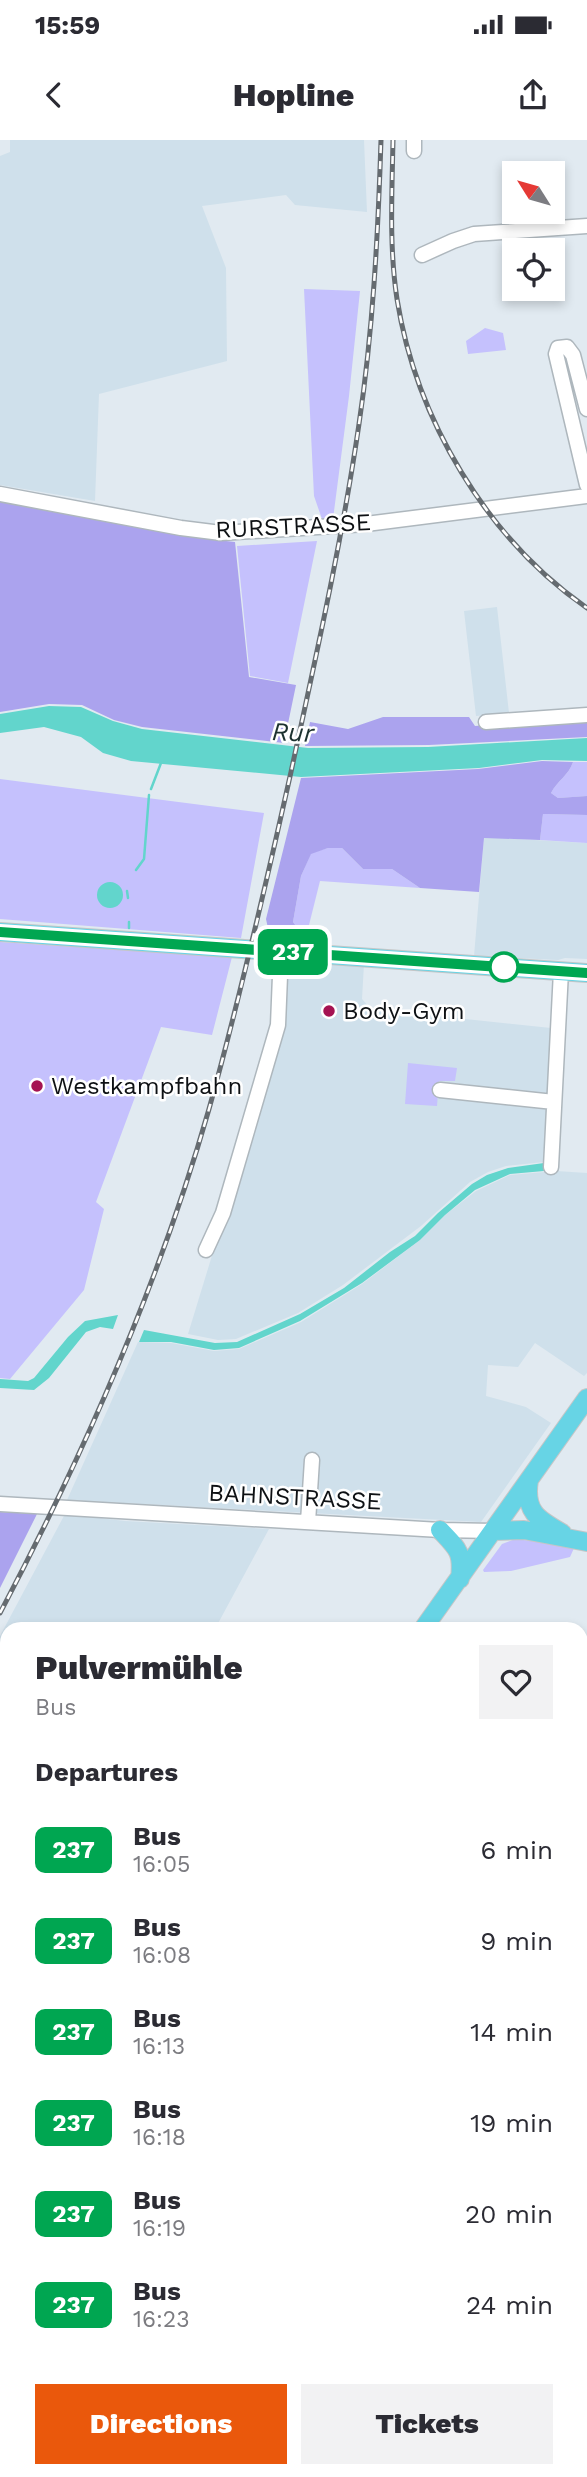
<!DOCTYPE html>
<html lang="en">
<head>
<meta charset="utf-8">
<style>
	body { margin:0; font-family:"Work Sans",sans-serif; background:#f2f2f3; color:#2b2b33; height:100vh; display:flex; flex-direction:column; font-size:26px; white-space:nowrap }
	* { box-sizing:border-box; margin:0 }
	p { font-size:23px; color:#7c7c81 }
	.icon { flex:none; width:38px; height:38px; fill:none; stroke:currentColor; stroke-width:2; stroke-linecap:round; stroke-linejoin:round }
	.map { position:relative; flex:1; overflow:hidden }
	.details { position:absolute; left:0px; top:1482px; width:588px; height:856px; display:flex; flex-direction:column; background:#fff; border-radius:21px 21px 0 0; box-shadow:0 4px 10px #0003 }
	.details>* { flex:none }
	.badge { padding:0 14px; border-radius:10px; font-size:24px; line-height:46px }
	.needle { width:46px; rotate:307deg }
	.tools { position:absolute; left:502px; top:21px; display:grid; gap:14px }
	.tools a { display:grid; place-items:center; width:63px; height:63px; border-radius:0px; background:#fff; box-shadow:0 4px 10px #0003; font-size:35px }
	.map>.badge { position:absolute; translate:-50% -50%; box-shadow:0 0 0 4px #fff }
	h2 { padding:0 35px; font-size:26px; line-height:63px }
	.round { display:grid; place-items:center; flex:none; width:74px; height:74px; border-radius:0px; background:#f2f2f3 }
	.overview { display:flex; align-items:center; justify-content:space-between; height:119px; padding:0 35px }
	h1 { font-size:33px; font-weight:800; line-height:52px }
	.button { display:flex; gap:14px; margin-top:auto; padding:14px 35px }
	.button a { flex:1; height:80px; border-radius:0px; background:#ea580c; color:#fff; font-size:28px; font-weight:800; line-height:80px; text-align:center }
	.button a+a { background:#f2f2f3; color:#2b2b33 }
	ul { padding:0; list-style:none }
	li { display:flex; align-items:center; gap:21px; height:91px; padding:0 35px }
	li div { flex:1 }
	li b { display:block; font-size:26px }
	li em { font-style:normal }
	li .badge { min-width:77px; font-weight:700; text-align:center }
	.status { display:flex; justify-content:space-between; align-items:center; height:49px; padding:0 35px; background:#fff; direction:ltr }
	.status svg { height:19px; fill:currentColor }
	header { display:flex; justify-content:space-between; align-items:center; height:91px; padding:0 35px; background:#fff; font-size:32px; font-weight:800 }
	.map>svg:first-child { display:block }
</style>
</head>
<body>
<div class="status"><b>15:59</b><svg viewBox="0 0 49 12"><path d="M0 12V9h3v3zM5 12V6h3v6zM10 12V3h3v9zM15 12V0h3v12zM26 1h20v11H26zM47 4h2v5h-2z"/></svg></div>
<header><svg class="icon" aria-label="back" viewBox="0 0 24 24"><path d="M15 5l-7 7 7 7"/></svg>Hopline<svg class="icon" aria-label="share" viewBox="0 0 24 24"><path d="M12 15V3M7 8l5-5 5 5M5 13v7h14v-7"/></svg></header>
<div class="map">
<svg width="587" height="2337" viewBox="0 0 587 2337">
	<rect width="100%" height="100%" fill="#e1eaf1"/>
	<path fill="#cfe0eb" d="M10,0H364L367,72L295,65L286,55L202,66L226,128L227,221L99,254L95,361L0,345V16L10,12Z
		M497,467L509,573L476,576L464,471Z
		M484,697L587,703V819L565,818L558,820L474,816Z
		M286,817L364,824L362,859L371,869L551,888L544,1022L506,1026L488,1032L470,1042L421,1086L343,1145L298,1173L236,1199L218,1200L188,1194L281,890Z
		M556,1031L587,1033V1233L584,1236L535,1203L518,1227L488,1225L486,1256L526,1267L551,1283L481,1382L67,1360L138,1202L171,1203L214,1211L239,1209L301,1182L362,1144L420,1100L445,1075L476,1051L510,1035Z
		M65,1374L125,1381L269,1389L215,1489H7V1531L0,1530V1496Z"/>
	<path fill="#c5c1fd" d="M304,149L360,151L349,256L333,379H322L314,356Z
		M485,188L503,193L506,210L468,214L466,201Z
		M317,401L288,543L250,536L237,406Z
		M573,622H587V656L558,658L551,653C557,641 569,635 573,622Z
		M0,639L264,673L241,798L0,779Z
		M543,674L587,675V703L540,700Z
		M328,708H342L363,729H392L420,748L320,741L305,801L296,799L299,790L293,782L301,736L311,713Z
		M0,802L232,817L212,895L161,887L96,1062L104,1069L84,1150L10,1239L0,1238Z
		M408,923L457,928L455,941H439L437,966L405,964Z
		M515,1399L575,1406L570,1417L511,1431L484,1432L483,1430L502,1404Z"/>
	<path fill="#aba3ee" d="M0,360L199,398L235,402L249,537L296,545L284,603L142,587L114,580L82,565L49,564L0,572Z
		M383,577H469L475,586L587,578V597L429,605L305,606L310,582L348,589Z
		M542,621L573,622C569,635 557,641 551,653L558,658L587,656V675L543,674L540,700L484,698L479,752L420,748L392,729H363L342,708H328L311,714L301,736L293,782L299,790L296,799L273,798L269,793L266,779L301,638L478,629Z
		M0,1372L37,1374L0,1448Z"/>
	<path fill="#62d5cc" d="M49,566L81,567L113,581L142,589L308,608L428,607L587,598V621L542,620L479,628L301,637L131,621L103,613L81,597L44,587L0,593V574Z
		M97 755a13 13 0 1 1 26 0a13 13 0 1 1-26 0Z
		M544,1023V1031L510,1034L475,1050L445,1075L420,1100L362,1143L300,1181L239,1208L214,1210L171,1202H139L144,1190L215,1203L237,1202L300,1174L344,1148L390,1112L415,1096L438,1073L472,1044L487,1035L508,1028Z
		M118,1175L113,1189L100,1187L86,1192L49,1238L34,1250L0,1248V1239L28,1241L34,1238L68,1197L85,1181Z"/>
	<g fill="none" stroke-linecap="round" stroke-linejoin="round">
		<path stroke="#62d5cc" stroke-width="2.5" d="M151,649L161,623
			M136,730L144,719L149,655
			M127,751L128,758
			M129,788V782"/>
		<defs>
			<path id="minor" d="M414,0V11
				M422,115L453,101L474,94L587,86
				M587,269L573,215L567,207L558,208L556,214L587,345
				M0,354L181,388L221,393L366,384L587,356
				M486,582L587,575
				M440,950L554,962
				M551,1027L561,831
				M206,1110L223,1073L278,885L281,811
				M0,1364L440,1390L494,1391
				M308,1382L312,1320
				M0,1533H7
				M0,1611H7
				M581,1645L587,1647
				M0,1708L7,1709
				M581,1870L587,1840
				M581,1906L587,1907
				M0,2017L7,2018
				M0,2215L7,2216
				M116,2337V2331
				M270,2337L271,2331"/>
			<path id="major" d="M0,792L587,833
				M529,1340C524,1371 537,1379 562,1393
				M440,1390C458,1409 463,1412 460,1439
				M494,1391L524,1390L587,1402
				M423,1489L587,1258
				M0,1890L7,1885"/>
		</defs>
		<use href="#minor" stroke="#aeb7bd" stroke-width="17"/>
		<use href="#major" stroke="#c5c6c7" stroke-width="20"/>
		<use href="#minor" stroke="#fff" stroke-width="14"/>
		<use href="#major" stroke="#67d4e5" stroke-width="18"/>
		<defs>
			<path id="rail" d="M393,0C392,53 389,107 397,159C416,279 487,399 587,468
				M0,1473C85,1312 159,1144 209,969C240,858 266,744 291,632C316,516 342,401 359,284C373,190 378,95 381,0"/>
		</defs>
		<use href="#rail" stroke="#656b70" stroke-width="5"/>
		<use href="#rail" stroke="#fff" stroke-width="2.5" stroke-dasharray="8" stroke-linecap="butt"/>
	</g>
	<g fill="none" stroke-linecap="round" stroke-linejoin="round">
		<defs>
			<path id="line" d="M0,792L587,833"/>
		</defs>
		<use href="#line" stroke="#fff" stroke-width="16"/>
		<use href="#line" stroke="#00a651" stroke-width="10"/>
	</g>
	<circle fill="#fff" stroke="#00a651" stroke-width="3.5" cx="504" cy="827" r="14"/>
	<g fill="#a51352" stroke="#fff" stroke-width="2.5">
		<circle cx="329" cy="871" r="7"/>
		<circle cx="37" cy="946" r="7"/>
	</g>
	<g text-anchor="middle" stroke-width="5" stroke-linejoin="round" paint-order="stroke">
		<g font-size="24" fill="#0e1114" stroke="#fff">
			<text transform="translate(293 386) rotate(-3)" y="8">RURSTRASSE</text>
			<text transform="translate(295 1357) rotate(3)" y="8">BAHNSTRASSE</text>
		</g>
		<g font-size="24" fill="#0e1114" stroke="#fff" text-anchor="start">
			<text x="343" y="879">Body-Gym</text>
			<text x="51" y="954">Westkampfbahn</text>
		</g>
		<g font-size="26" font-style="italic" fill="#1d3230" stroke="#fff">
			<text transform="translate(293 592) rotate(3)" y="9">Rur</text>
		</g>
	</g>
</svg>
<div class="tools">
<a><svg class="needle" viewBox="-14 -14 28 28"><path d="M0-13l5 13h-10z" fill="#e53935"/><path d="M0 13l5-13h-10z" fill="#7c7c81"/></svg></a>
<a><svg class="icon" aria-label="locate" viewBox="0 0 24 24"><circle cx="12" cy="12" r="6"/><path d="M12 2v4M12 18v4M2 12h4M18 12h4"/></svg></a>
</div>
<b class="badge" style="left:293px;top:812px;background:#00a651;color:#fff">237</b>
<section class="details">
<div class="overview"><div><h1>Pulvermühle</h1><p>Bus</p></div><a class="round"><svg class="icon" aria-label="heart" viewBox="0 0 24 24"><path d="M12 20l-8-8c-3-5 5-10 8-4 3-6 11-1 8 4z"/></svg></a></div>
<h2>Departures</h2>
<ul>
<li><span class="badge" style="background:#00a651;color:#fff">237</span><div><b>Bus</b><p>16:05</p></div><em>6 min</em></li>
<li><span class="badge" style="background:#00a651;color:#fff">237</span><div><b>Bus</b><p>16:08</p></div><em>9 min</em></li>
<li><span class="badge" style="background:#00a651;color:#fff">237</span><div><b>Bus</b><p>16:13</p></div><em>14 min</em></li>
<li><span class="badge" style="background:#00a651;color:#fff">237</span><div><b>Bus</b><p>16:18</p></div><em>19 min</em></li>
<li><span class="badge" style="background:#00a651;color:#fff">237</span><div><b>Bus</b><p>16:19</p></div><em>20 min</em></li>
<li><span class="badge" style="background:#00a651;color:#fff">237</span><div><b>Bus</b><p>16:23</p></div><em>24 min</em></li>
</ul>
<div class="button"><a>Directions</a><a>Tickets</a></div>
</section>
</div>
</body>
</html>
